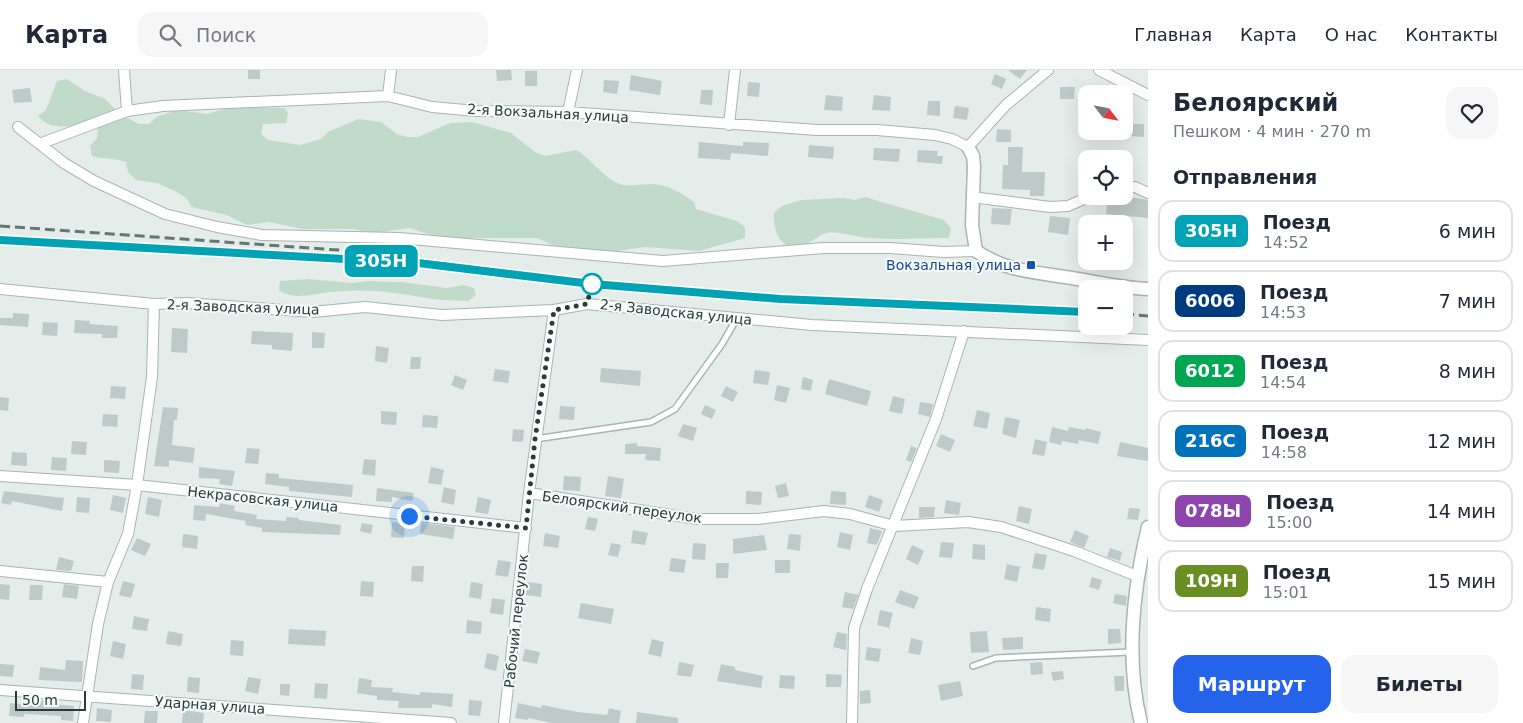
<!DOCTYPE html>
<html lang="ru">
<head>
<meta charset="utf-8">
<style>
	body { margin:0; font-family:"DejaVu Sans",sans-serif; background:#f6f6f7; color:#1f2937; height:100vh; display:flex; flex-direction:column; font-size:19px; white-space:nowrap }
	* { box-sizing:border-box; margin:0 }
	p { font-size:16px; color:#747a83 }
	.icon { flex:none; width:28px; height:28px; fill:none; stroke:currentColor; stroke-width:2; stroke-linecap:round; stroke-linejoin:round }
	.map { position:relative; flex:1; overflow:hidden }
	.panel { display:flex; flex-direction:column; background:#fff; width:375px }
	.panel>* { flex:none }
	.badge { padding:0 10px; border-radius:8px; font-size:18px; line-height:32px }
	.needle { width:32px; rotate:122deg }
	.buttons { position:absolute; left:1078px; top:15px; display:grid; gap:10px }
	.buttons a { display:grid; place-items:center; width:55px; height:55px; border-radius:10px; background:#fff; box-shadow:0 5px 20px #0002; font-size:25px }
	.scale { position:absolute; left:15px; bottom:12px; width:71px; box-sizing:border-box; padding-left:5px; border:2px solid #263d3a; border-top:0; font-size:14px; line-height:18px; white-space:nowrap; color:#263d3a; -webkit-text-stroke:4px #f6faf8; paint-order:stroke }
	.you { position:absolute; width:25px; height:25px; margin:-12px; border:4px solid #fff; border-radius:50%; background:#1a73e8; box-shadow:0 0 0 8px #1a73e833 }
	.map>.badge { position:absolute; translate:-50% -50%; box-shadow:0 0 0 2px #fff }
	h2 { padding:0 25px; font-size:19px; line-height:45px }
	.round { display:grid; place-items:center; flex:none; width:52px; height:52px; border-radius:15px; background:#f6f6f7 }
	.headline { display:flex; align-items:center; justify-content:space-between; height:85px; padding:0 25px }
	h1 { font-size:24px; font-weight:600; line-height:38px }
	.button { display:flex; gap:10px; margin-top:auto; padding:10px 25px }
	.button a { flex:1; height:58px; border-radius:15px; background:#2563eb; color:#fff; font-size:20px; font-weight:600; line-height:58px; text-align:center }
	.button a+a { background:#f6f6f7; color:#1f2937 }
	ul { padding:0; list-style:none }
	li { display:flex; align-items:center; gap:15px; height:62px; margin:0 10px 8px; padding:0 15px; border:2px solid #e0e1e3; border-radius:15px }
	li div { flex:1 }
	li b { display:block; font-size:19px }
	li em { font-style:normal }
	li .badge { min-width:55px; font-weight:700; text-align:center }
	header { display:flex; align-items:center; gap:30px; box-sizing:border-box; height:70px; padding:0 25px; background:#fff; border-bottom:1px solid #e0e1e3 }
	header strong { font-size:24px }
	nav { display:flex; gap:28px; margin-inline-start:auto; font-size:18px }
	.search { width:350px; height:45px; background:#f6f6f7; display:flex; align-items:center; gap:12px; box-sizing:border-box; padding:0 18px; border-radius:15px; color:#747a83; font-size:19px }
	main { display:flex; flex:1; min-height:0 }
	.map>svg:first-child { display:block }
</style>
</head>
<body>
<header>
<strong>Карта</strong>
<div class="search"><svg class="icon" aria-label="search" viewBox="0 0 24 24"><circle cx="10" cy="10" r="6"/><path d="M15 15l6 6"/></svg>Поиск</div>
<nav><a>Главная</a><a>Карта</a><a>О нас</a><a>Контакты</a></nav>
</header>
<main>
<div class="map">
<svg width="1148" height="653" viewBox="0 0 1148 653">
	<rect width="100%" height="100%" fill="#e5edea"/>
	<path fill="#c1dbcb" d="M67,9L85,21L105,29L120,44L139,54H149L156,47L177,40L208,44L230,37L285,38L288,43L286,53L263,54L261,64L268,70L300,75L321,69L328,62L358,49L381,52L397,64L407,67H418L450,53L472,52L511,63L535,82L545,86L576,80C592,89 603,108 620,114C629,117 641,114 651,114C667,114 682,123 694,132L696,139L737,151L745,157V168L699,181L645,177L610,182L556,177L537,168H441L409,158L375,163L353,159H302L269,152L247,155L226,145L192,137L186,128L177,122L157,113L136,110L128,102L126,92C114,88 103,89 92,86L90,76L97,68L98,58C77,51 53,65 38,46L46,40L57,11Z
		M865,127L944,150L951,158L949,168C923,168 895,170 869,168C855,167 841,161 827,163C815,165 807,180 792,177C777,174 773,156 774,143L782,136L801,130L844,128L855,130Z
		M308,209L352,213L367,211L401,212L447,218L463,215L474,218L476,225L468,231C454,230 440,231 426,228C395,222 363,218 331,222C313,224 294,231 279,220L280,211Z"/>
	<path fill="#becac7" d="M248,0H260V9H248Z
		M496,0H511L512,10L497,11Z
		M1008,0H1027L1020,9Z
		M525,1H537V16H525Z
		M995,4L1006,9L1002,19L991,14Z
		M631,5L662,11L660,25L629,20Z
		M604,10L619,11L617,24L603,22Z
		M748,12L760,13L759,27L747,26Z
		M1060,17H1075L1074,29H1060Z
		M30,18L32,32L14,33L12,20Z
		M701,20H713L712,35L700,34Z
		M826,25L843,27L842,41L824,40Z
		M874,25L891,27L890,41L872,40Z
		M928,31H940V46L927,45Z
		M955,36L969,38L967,50L953,48Z
		M1129,54H1144V67L1129,66Z
		M997,59L1011,60V72H996Z
		M699,72L743,76V72L769,73L768,86L731,83L730,90L698,88Z
		M809,75L834,77L833,89L808,87Z
		M1008,77H1023L1022,102H1045L1044,126H1030V120L1002,119L1003,95H1008Z
		M874,78L900,79L899,92L873,90Z
		M918,80L938,81L937,86H943L942,94L917,92Z
		M1108,126H1124L1148,130V148L1106,144Z
		M992,138L1012,139L1010,155L991,154Z
		M1050,146L1070,148L1068,165L1048,162Z
		M13,243L29,244L28,257L0,255V248H13Z
		M75,250L90,251L89,254L118,256L117,268H102V264L74,263Z
		M43,252L58,253L57,266L42,265Z
		M172,258L188,259L187,283L171,282Z
		M252,261L293,263L292,281L272,279V275L251,274Z
		M312,262L325,263L324,278H312Z
		M376,276L389,278L387,293L375,291Z
		M411,287H421L420,299H410Z
		M601,298L641,301L640,316L600,312Z
		M495,299L510,301L508,313L493,311Z
		M755,300L770,302L768,315L753,313Z
		M455,305L467,310L463,320L451,315Z
		M803,307L813,310L811,321L801,319Z
		M829,309L871,321L867,336L825,324Z
		M777,315L790,318L786,333L774,330Z
		M111,316L126,317L125,329L110,328Z
		M726,316L738,322L733,332L721,326Z
		M893,326L905,329L902,344L889,341Z
		M0,327L9,328L8,341L0,340Z
		M920,332L933,334L930,347L918,344Z
		M705,335L716,340L712,349L701,344Z
		M560,336L575,337L574,350L559,349Z
		M163,337L178,338L177,350H174L172,375L195,378L193,393L169,390V397L154,396Z
		M977,340L990,343L987,359L973,356Z
		M381,341L397,342L396,355L381,354Z
		M103,344L118,345L117,357L102,356Z
		M423,345L438,346L437,358L422,357Z
		M1005,347L1020,350L1016,368L1002,364Z
		M683,354L697,358L693,371L678,366Z
		M1052,357L1068,361L1069,357L1085,360L1086,358L1101,362L1098,374L1079,370L1078,374L1062,371L1061,375L1049,372Z
		M513,359L524,360L523,372L512,371Z
		M941,364L955,370L950,382L936,376Z
		M1035,369L1047,372L1044,386L1032,384Z
		M72,371L87,372L86,385L71,384Z
		M1120,372L1148,378V391L1117,386Z
		M637,373V376L661,378L660,391L645,390L646,384H625V374Z
		M911,376L917,378L911,392L906,390Z
		M247,378L260,379L258,394L245,393Z
		M12,382L27,383V396L11,395Z
		M52,387L67,388L66,401L51,400Z
		M364,389L376,390L375,406L362,404Z
		M104,390L120,391L119,403L104,402Z
		M199,397L235,401L232,416L219,414L220,409L199,408Z
		M431,397L444,400L441,415L428,413Z
		M266,403L279,404V408L353,415L352,427L289,421V417L265,414Z
		M564,406L581,407L580,421L563,420Z
		M608,406L624,409L621,428L605,426Z
		M786,413L789,426L778,428L775,416Z
		M444,417L456,420L454,435L441,432Z
		M377,418L414,423L412,431L392,427V432L376,431Z
		M4,421L64,428L62,441L12,431L11,435L1,433Z
		M746,421L762,422L761,435L746,434Z
		M831,421L846,422V435L830,434Z
		M113,425L126,428L123,443L110,440Z
		M869,425L883,430L879,442L865,437Z
		M77,427L90,428L89,443L76,442Z
		M148,427L162,430L159,447L145,444Z
		M478,427L491,430L488,444L475,442Z
		M946,430L961,433L959,445L944,443Z
		M220,433L235,436L234,441L257,445L256,449L286,451V447L299,448V450L341,455L340,465L262,462V458L245,455L246,451L206,444L205,451L193,450L194,435L219,437Z
		M1019,436L1032,439L1029,454L1016,451Z
		M919,437H935L934,447L919,448Z
		M1129,438L1140,439L1138,450L1127,449Z
		M588,447L598,449L595,461L585,459Z
		M392,452L405,453L404,468L391,467Z
		M362,453L373,455L371,464L360,461Z
		M421,453L455,457L453,469L420,464Z
		M870,458L882,461L877,475L867,473Z
		M633,460L648,463L645,475L631,473Z
		M1075,460L1089,466L1084,478L1070,472Z
		M840,462L853,465L850,480L837,477Z
		M545,463L560,466L558,478L543,476Z
		M183,464L198,466L197,479L182,477Z
		M789,464L801,465L800,481L787,479Z
		M764,465L767,480L733,484V469Z
		M137,468L151,474L145,486L131,480Z
		M941,472L954,473L952,488L939,487Z
		M611,473L621,475L618,487L608,485Z
		M693,473L706,474L705,490L692,489Z
		M973,474L985,475V490L972,489Z
		M912,475L924,481L918,495L906,489Z
		M1110,478L1122,482L1120,491L1107,487Z
		M1035,483L1047,485L1044,500L1032,498Z
		M59,487L74,491L71,501L56,500Z
		M671,488L686,490L684,503L669,501Z
		M498,490L511,492L508,507L495,505Z
		M775,490H790V503H775Z
		M716,493H729L728,508H716Z
		M1007,494L1020,497L1017,512L1004,509Z
		M412,496H424L423,512L411,511Z
		M1092,507L1102,510L1099,520L1089,517Z
		M123,511L135,514L131,528L119,525Z
		M361,511L374,512L373,527L360,526Z
		M471,512L483,514L481,529L469,527Z
		M527,512L542,514L541,527L526,525Z
		M0,514L10,515L9,530L0,529Z
		M64,514L79,516L77,529L62,527Z
		M30,515H43L42,530H29Z
		M900,520L919,527L914,539L895,532Z
		M845,522L858,525L853,539L842,537Z
		M1115,524L1127,526L1126,536L1113,533Z
		M492,528L505,530L503,545L490,543Z
		M581,533L614,539L611,554L578,548Z
		M1036,537L1051,539L1050,552L1035,550Z
		M880,540L893,543L889,558L877,555Z
		M134,546L149,549L147,561L132,559Z
		M467,550L482,552L481,564L466,563Z
		M289,559L326,561L325,576L288,574Z
		M1108,559H1120L1121,573L1108,574Z
		M168,561L183,564L181,576L166,574Z
		M987,561L989,582L971,583L970,562Z
		M837,562L847,564L846,580L833,577Z
		M1023,567V579L1003,580L1002,568Z
		M911,568L923,571L920,585L908,583Z
		M652,569L664,572L661,587L648,584Z
		M231,570L244,571L243,586L230,585Z
		M113,571L126,574L123,589L110,586Z
		M867,577L881,579L879,592L865,590Z
		M525,579L540,582L537,594L522,591Z
		M487,583L499,586L496,601L484,598Z
		M66,590L83,591L82,612L39,610L40,597L65,600Z
		M679,592L694,595L691,607L677,605Z
		M1042,592L1043,604L1031,605L1030,593Z
		M0,594L14,595L13,607L0,606Z
		M721,594L735,597V600L763,606L761,618L717,611Z
		M1063,601L1064,609L1053,611L1051,602Z
		M132,604L144,605L143,620L131,619Z
		M826,604L842,605L841,617H826Z
		M780,605L795,606L794,619L779,618Z
		M1114,606H1124V621H1115Z
		M188,607L200,608L199,623L187,622Z
		M248,607L261,609L258,624L245,621Z
		M359,608L372,610L371,617L393,618L392,622L420,625V622L453,624L452,637L432,634V638H398L399,631L377,630V626L357,623Z
		M960,611L963,626L941,631L938,615Z
		M315,613L328,614L327,629L314,628Z
		M280,614H290L289,626L280,625Z
		M870,620L871,633L860,634V621Z
		M39,630L51,631V634L74,636L73,651L61,650V646L24,644V647L9,646L10,633L38,636Z
		M469,630L482,631L480,646L468,645Z
		M518,633L541,638L542,635L577,642L607,645L609,638L621,641L619,653H552L528,648V650L515,648Z
		M97,638L112,640L111,652L96,651Z
		M183,640L204,643L203,653H182Z
		M145,641H158L157,653H144Z
		M637,642L678,648V653H636Z"/>
	<g fill="none" stroke-linecap="round" stroke-linejoin="round">
		<defs>
			<path id="service" d="M535,369L651,352L675,339L722,274L737,248
				M973,596L996,588L1131,582"/>
			<path id="minor" d="M124,0L127,41
				M1099,0L1148,25
				M388,26L391,0
				M568,42L577,0
				M729,55L735,0
				M18,57L64,93L94,111L165,144L217,157L262,165L399,168L663,191L824,178H890L944,182L976,181
				M42,73L127,41L163,36L388,26L432,37L476,41L568,42L817,60H877L935,65L952,69L968,77L1006,35L1048,0
				M1124,117H1135L1148,123
				M972,127L1050,137L1068,136L1091,126
				M0,219L154,234L187,233L312,242L365,237L442,245L554,240L587,234L812,255L1148,270
				M0,406L137,415L526,458
				M529,423L697,449H758L824,441L850,444L894,456L968,452L1001,457L1074,481L1137,506
				M0,501L108,512
				M0,620L451,653
				M83,653L98,554L108,512L128,464L137,415L152,307L154,234
				M504,653L529,423L554,240
				M852,653L854,558L867,519L936,349L964,261"/>
			<path id="tertiary" d="M968,77L973,86L974,96L972,155L976,181C1007,202 1036,202 1072,208C1097,212 1122,218 1148,219
				M1141,653C1125,589 1133,520 1148,457"/>
		</defs>
		<use href="#service" stroke="#a8b5b2" stroke-width="8"/>
		<use href="#minor" stroke="#a8b5b2" stroke-width="12"/>
		<use href="#tertiary" stroke="#a8b5b2" stroke-width="15"/>
		<use href="#service" stroke="#fff" stroke-width="5"/>
		<use href="#minor" stroke="#fff" stroke-width="10"/>
		<use href="#tertiary" stroke="#fff" stroke-width="12"/>
		<path stroke="#617875" stroke-width="3" stroke-dasharray="10 5" stroke-linecap="butt" d="M0,156L408,185
			M0,170L418,193L592,214L781,229L1086,242
			M1124,244L1148,246"/>
	</g>
	<g fill="none" stroke-linecap="round" stroke-linejoin="round">
		<defs>
			<path id="line" d="M0,170L418,193L592,214L781,229L1086,242"/>
		</defs>
		<use href="#line" stroke="#fff" stroke-width="11"/>
		<use href="#line" stroke="#00a3b4" stroke-width="8"/>
		<path stroke="#263d3a" stroke-width="5" stroke-dasharray="0 9" d="M409,446L526,458L535,369L554,240L587,234L592,214"/>
	</g>
	<rect fill="#1a4fb4" stroke="#f6faf8" stroke-width="2" x="1026" y="190" width="10" height="10" rx="2.5"/>
	<circle fill="#fff" stroke="#00a3b4" stroke-width="2.5" cx="592" cy="214" r="10"/>
	<g text-anchor="middle" stroke-width="4" stroke-linejoin="round" paint-order="stroke">
		<g font-size="14" fill="#263d3a" stroke="#f6faf8">
			<text transform="translate(548 43) rotate(3)" y="5">2-я Вокзальная улица</text>
			<text transform="translate(243 237) rotate(2)" y="5">2-я Заводская улица</text>
			<text transform="translate(676 242) rotate(6)" y="5">2-я Заводская улица</text>
			<text transform="translate(263 429) rotate(6)" y="5">Некрасовская улица</text>
			<text transform="translate(622 437) rotate(8)" y="5">Белоярский переулок</text>
			<text transform="translate(516 551) rotate(-84)" y="5">Рабочий переулок</text>
			<text transform="translate(210 635) rotate(4)" y="5">Ударная улица</text>
		</g>
		<g font-size="14" fill="#164399" stroke="#f6faf8" text-anchor="end">
			<text x="1021" y="200">Вокзальная улица</text>
		</g>
	</g>
</svg>
<div class="buttons">
<a><svg class="needle" viewBox="-14 -14 28 28"><path d="M0-13l5 13h-10z" fill="#e53935"/><path d="M0 13l5-13h-10z" fill="#747a83"/></svg></a>
<a><svg class="icon" aria-label="locate" viewBox="0 0 24 24"><circle cx="12" cy="12" r="6"/><path d="M12 2v4M12 18v4M2 12h4M18 12h4"/></svg></a>
<a>+</a>
<a>−</a>
</div>
<div class="scale">50 m</div>
<div class="you" style="left:409px;top:446px"></div>
<b class="badge" style="left:381px;top:191px;background:#00a3b4;color:#fff">305Н</b>
</div>
<section class="panel">
<div class="headline"><div><h1>Белоярский</h1><p>Пешком · 4 мин · 270 m</p></div><a class="round"><svg class="icon" aria-label="heart" viewBox="0 0 24 24"><path d="M12 20l-8-8c-3-5 5-10 8-4 3-6 11-1 8 4z"/></svg></a></div>
<h2>Отправления</h2>
<ul>
<li><span class="badge" style="background:#00a3b4;color:#fff">305Н</span><div><b>Поезд</b><p>14:52</p></div><em>6 мин</em></li>
<li><span class="badge" style="background:#003b80;color:#fff">6006</span><div><b>Поезд</b><p>14:53</p></div><em>7 мин</em></li>
<li><span class="badge" style="background:#00a651;color:#fff">6012</span><div><b>Поезд</b><p>14:54</p></div><em>8 мин</em></li>
<li><span class="badge" style="background:#0072bc;color:#fff">216С</span><div><b>Поезд</b><p>14:58</p></div><em>12 мин</em></li>
<li><span class="badge" style="background:#8e44ad;color:#fff">078Ы</span><div><b>Поезд</b><p>15:00</p></div><em>14 мин</em></li>
<li><span class="badge" style="background:#6b8e23;color:#fff">109Н</span><div><b>Поезд</b><p>15:01</p></div><em>15 мин</em></li>
</ul>
<div class="button"><a>Маршрут</a><a>Билеты</a></div>
</section>
</main>
</body>
</html>
